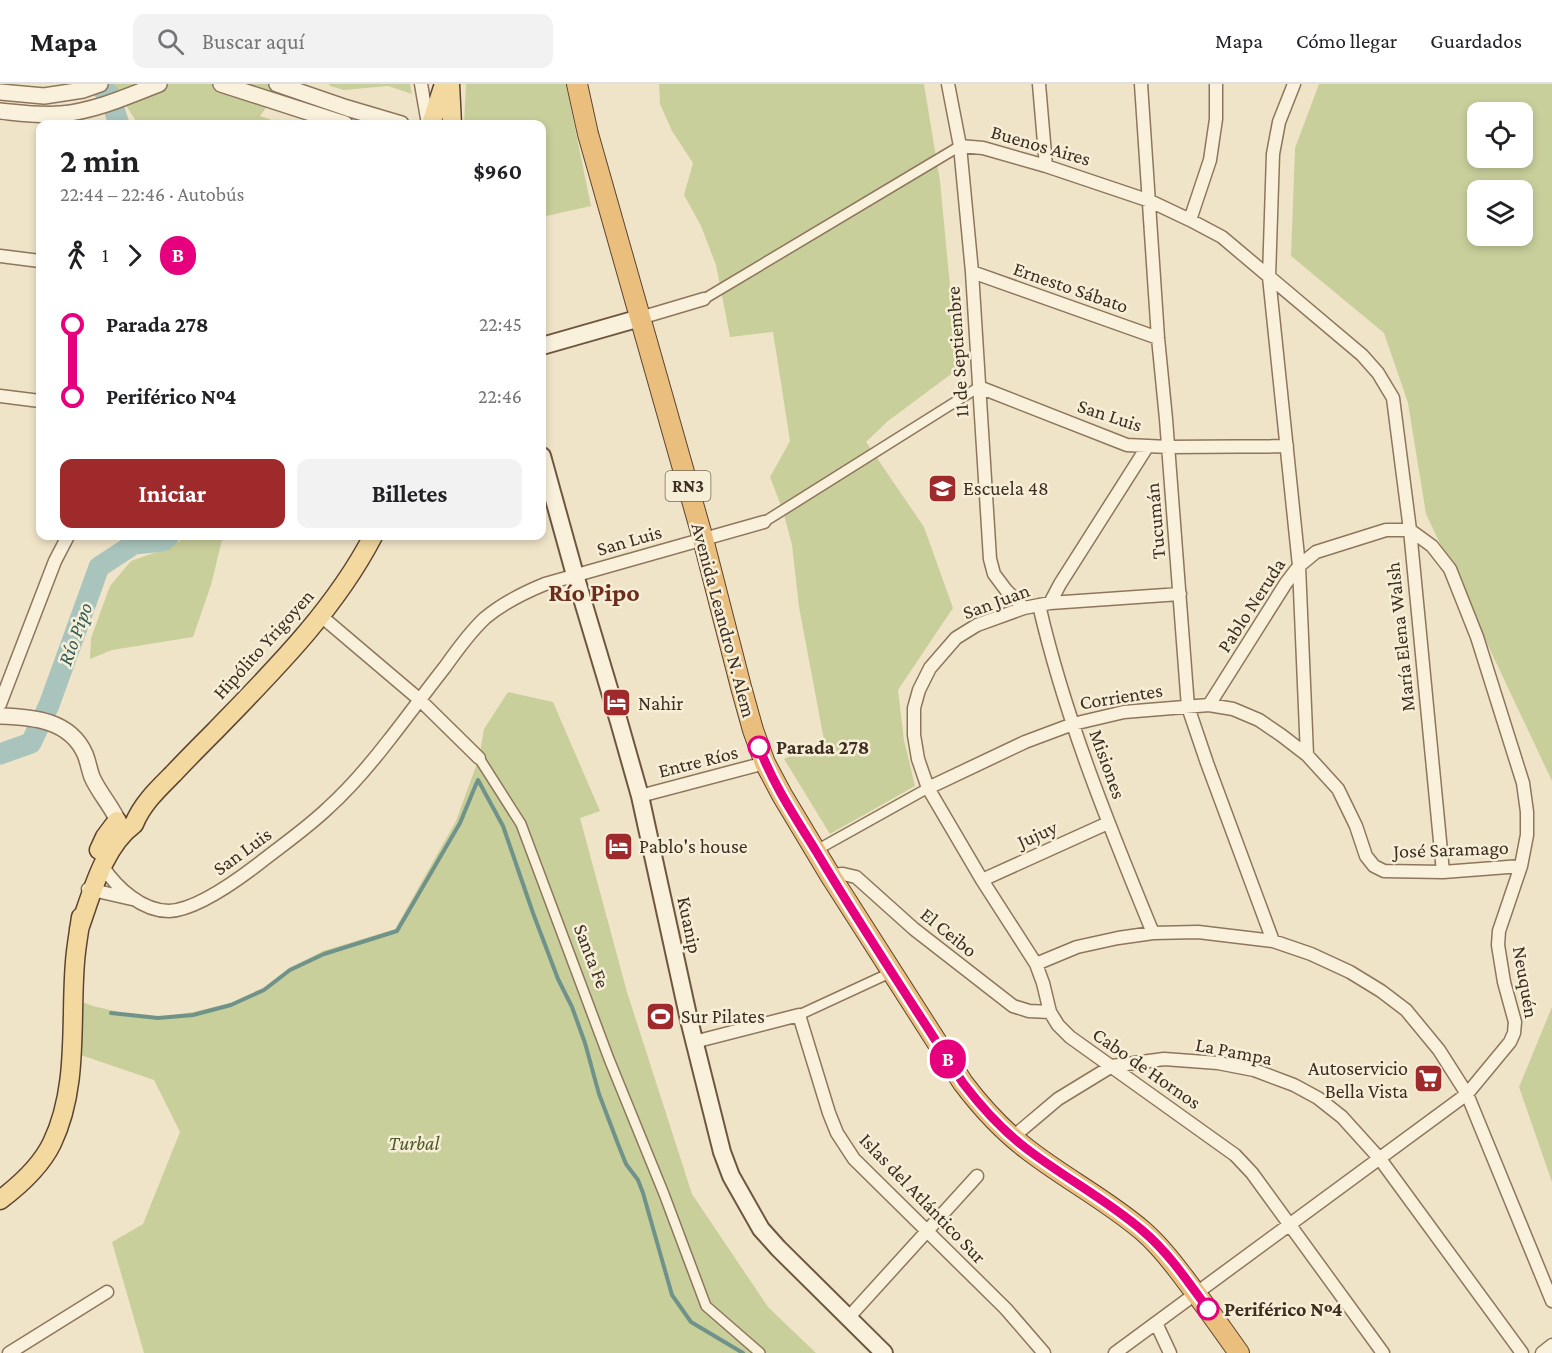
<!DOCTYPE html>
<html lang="es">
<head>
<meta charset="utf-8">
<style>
	body { margin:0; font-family:"Crimson Pro",serif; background:#f2f2f2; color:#202124; height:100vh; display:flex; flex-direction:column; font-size:22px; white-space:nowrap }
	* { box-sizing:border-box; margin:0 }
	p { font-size:20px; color:#757577 }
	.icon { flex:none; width:33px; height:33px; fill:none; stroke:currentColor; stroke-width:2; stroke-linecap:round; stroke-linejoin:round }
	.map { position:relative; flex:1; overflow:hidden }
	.drawer { position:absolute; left:36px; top:36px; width:510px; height:420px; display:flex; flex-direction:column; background:#fff; border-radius:12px; box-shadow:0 3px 9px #0003 }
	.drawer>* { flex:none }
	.badge { padding:0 12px; border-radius:20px; font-size:21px; line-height:39px }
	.tools { position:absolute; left:1467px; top:18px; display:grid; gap:12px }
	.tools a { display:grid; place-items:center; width:66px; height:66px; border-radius:12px; background:#fff; box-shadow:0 3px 9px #0003; font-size:30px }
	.map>.badge { position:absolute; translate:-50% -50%; box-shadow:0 0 0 3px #fff }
	.legs { display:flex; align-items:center; gap:9px; height:66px; padding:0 24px; font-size:20px }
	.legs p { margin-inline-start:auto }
	.headline { display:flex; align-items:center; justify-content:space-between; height:102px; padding:0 24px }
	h1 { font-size:33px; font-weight:700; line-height:45px }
	.button { display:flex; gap:12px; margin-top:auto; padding:12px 24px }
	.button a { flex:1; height:69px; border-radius:12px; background:#9e2a2b; color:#fff; font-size:24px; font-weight:700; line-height:69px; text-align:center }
	.button a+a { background:#f2f2f2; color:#202124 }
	ul { padding:0 24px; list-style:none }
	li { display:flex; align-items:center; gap:21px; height:72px; font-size:22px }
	li i { display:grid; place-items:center; width:9px; height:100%; margin:0 8px; background:currentColor }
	li i::after { content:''; width:15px; height:15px; margin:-8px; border:4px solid; border-radius:50%; background:#fff }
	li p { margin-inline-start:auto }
	li:first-child i { background:linear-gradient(#0000 50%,currentColor 0) }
	li:last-child i { background:linear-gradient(currentColor 50%,#0000 0) }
	header { display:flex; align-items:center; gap:36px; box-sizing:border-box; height:84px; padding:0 30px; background:#fff; border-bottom:2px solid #e0e0e0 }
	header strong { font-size:28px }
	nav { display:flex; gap:33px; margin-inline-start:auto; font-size:21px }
	.search { width:420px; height:54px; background:#f2f2f2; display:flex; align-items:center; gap:15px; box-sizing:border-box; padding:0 21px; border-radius:12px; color:#757577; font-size:22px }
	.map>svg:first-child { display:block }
</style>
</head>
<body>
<header>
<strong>Mapa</strong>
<div class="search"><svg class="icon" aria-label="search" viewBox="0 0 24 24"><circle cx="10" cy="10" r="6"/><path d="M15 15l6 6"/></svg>Buscar aquí</div>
<nav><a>Mapa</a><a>Cómo llegar</a><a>Guardados</a></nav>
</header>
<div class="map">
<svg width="1552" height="1269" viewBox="0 0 1552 1269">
	<rect width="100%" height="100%" fill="#f0e4c8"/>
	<path fill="#c9cf9b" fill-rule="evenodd" d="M112,0H283L260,32L284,40H138Z
		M329,0H410L412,10L388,2L344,6L330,2Z
		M466,0H566L591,122L542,133V40H464Z
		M659,0H924L940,97L958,285L888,337L866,358L924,443L953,524L898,606L904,656L915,702L830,750L784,675L824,656L799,523L792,461L783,427L770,393L790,357L773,248L730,253L716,181L701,142L684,111L693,79L672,47L660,20Z
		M1319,0H1552V697L1426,430L1408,319L1384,249L1291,172L1295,64ZM1478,28H1522V74H1478ZM1478,106H1522V152H1478Z
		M187,452H223L211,501L193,553L112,566L90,575L91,554L110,502L131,477L171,463Z
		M508,608L553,618L600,727L580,734L627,908L692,1110L768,1223L816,1269H144L112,1158L143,1140L180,1048L154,996L72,968L74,915L93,922L123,929L159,933L193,928L230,919L263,904L289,884L323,867L395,845L456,737L479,674L484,645Z
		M1552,923V1098L1519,1003Z"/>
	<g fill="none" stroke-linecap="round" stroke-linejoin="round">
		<path stroke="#6f938a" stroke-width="4" d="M478,696L503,742L533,829L558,895L572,923L585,959L599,1010L618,1060L626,1080L638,1096L643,1109L672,1211L691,1238L743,1269
			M111,929L158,934L193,931L231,921L264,906L290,886L324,870L397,847L460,739L477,698"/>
		<path stroke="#a9c4bc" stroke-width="21" d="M96,0L109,10L119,40
			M0,670L31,659L49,621L99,483L134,460L163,457L169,452"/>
		<defs>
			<path id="pedestrian" d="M704,215L960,62
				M764,438L979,303
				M479,674L521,740L609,975L664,1110L706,1222L760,1269
				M815,767L928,704
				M799,931L892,888"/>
			<path id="minor" d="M421,0L428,40
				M948,0L960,62L972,188L990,475L994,490L1006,506L1024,524
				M1039,0L1046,82
				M1141,0L1158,254L1166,335L1188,623L1207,679L1273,857
				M1294,0L1279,38L1273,70L1269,193L1299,482L1307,671
				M960,62L983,64L1046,82L1150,117L1190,136L1222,153L1362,271L1378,289L1393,314L1410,446L1443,788
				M1190,136L1210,76L1216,35V0
				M0,172L40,177
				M972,188L1158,254
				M640,234L704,215
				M979,303L1127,361L1168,363L1287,362
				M0,312L40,317
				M1180,510L1050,519L1024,524L977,541L956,554L930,584L919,606L914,624V651L918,675L928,704L982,796L1036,880L1043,899L1050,928L1058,941L1070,953L1235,1071L1252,1089L1383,1269
				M1050,519L1060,500L1147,363
				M1039,521C1065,634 1109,742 1153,849
				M321,532L420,616L479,674
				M0,620L55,477L68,452
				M928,704L1025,658L1073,640L1124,628L1209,621L1233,625L1259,636L1281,651L1307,671L1338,705L1356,742L1366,772L1374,782L1384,787L1443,788L1521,782
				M640,712L765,679
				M103,783C117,804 142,827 169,827C196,826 236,797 257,781C281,762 306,745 328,724C349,705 372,678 389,656C408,632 426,607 445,583C457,566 470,548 485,534C503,519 523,509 545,500L764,438
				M830,791L843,790L856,793L914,845L1013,922L1029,927L1050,928
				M982,796L1108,739
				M88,805L132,815
				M1036,880L1077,863L1118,854L1153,849L1198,848L1273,857L1311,870L1350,888L1381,907L1406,926L1439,966L1467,1010L1552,1217
				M694,958L799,931L829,1029L837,1049L854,1075L1006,1225L1044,1269
				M1013,1053L1058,1015L1112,982L1164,975L1218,979L1254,986L1294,1001L1318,1014L1342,1033L1380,1075L1522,1269
				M849,1233L977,1092
				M1156,1239L1170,1269
				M9,1269L107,1208
				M1115,1269L1467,1010L1510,958L1514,949L1515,938L1504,898L1498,861L1499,847L1521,782L1527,751V728L1523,699L1477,553L1450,485L1432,462L1410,446H1386L1316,468L1299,482L1286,499L1209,621
				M1542,1269L1552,1261"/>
			<path id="tertiary" d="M221,0L345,40
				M277,0L347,24L401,40
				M0,8L44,12L83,6L100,0
				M0,27C20,29 41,32 61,30C95,27 128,12 159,0
				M0,632C33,633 70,636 85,670C88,677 89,685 92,693C98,707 109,719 116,733"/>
			<path id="secondary" d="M542,262L640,234
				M542,372L575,491L619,638L640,712L689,936L722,1068L731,1092L761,1145L778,1164L884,1269"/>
			<path id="primary" d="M450,0L452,40
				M431,40L444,0
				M99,766L105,753L117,737
				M79,845C92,809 103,763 134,740C142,720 158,705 173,690C187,675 201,661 215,647C273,587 334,527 373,452
				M0,1116C20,1101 41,1082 52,1059C79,1003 70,938 75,878C76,863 79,848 81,833"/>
			<path id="trunk" d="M577,0L588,50L703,455L741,603L753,646L765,679L782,711L830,791L963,999C982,1024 1002,1046 1027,1065C1064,1094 1107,1116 1143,1147C1158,1160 1170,1175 1182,1191C1202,1217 1221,1243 1239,1269"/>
		</defs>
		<use href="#pedestrian" stroke="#8d765c" stroke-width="12"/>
		<use href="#minor" stroke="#8d765c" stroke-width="15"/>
		<use href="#tertiary" stroke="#8d765c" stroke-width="18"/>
		<use href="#secondary" stroke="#6f573f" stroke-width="20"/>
		<use href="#primary" stroke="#5b4430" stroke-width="21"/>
		<use href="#trunk" stroke="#5b4430" stroke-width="22"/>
		<use href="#pedestrian" stroke="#faf1dc" stroke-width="9"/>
		<use href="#minor" stroke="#faf1dc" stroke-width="12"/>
		<use href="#tertiary" stroke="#faf1dc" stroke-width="15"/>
		<use href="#secondary" stroke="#faf1dc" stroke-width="16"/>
		<use href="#primary" stroke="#f3d9a0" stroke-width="18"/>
		<use href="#trunk" stroke="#eabe7c" stroke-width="20"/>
	</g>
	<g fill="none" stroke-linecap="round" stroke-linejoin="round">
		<defs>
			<path id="line-1" d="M759,663C773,700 795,733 816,767C863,846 914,922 963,999C982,1024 1002,1046 1027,1065C1065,1094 1107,1116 1143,1147C1169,1169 1188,1198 1208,1225"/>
		</defs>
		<use href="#line-1" stroke="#fff" stroke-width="14"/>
		<use href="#line-1" stroke="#e6007e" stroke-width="9"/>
	</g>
	<defs>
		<symbol id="school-square" viewBox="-11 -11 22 22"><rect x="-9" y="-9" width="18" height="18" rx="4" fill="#9e2a2b" stroke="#f7eed8"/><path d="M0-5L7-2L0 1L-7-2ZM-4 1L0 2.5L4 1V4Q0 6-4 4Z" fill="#fff"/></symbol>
		<symbol id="hotel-square" viewBox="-11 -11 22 22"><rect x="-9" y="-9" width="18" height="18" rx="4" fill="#9e2a2b" stroke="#f7eed8"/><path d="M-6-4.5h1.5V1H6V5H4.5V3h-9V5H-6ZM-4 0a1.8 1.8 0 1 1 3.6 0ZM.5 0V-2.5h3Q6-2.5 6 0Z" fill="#fff"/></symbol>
		<symbol id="stadium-square" viewBox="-11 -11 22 22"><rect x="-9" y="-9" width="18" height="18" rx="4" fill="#9e2a2b" stroke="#f7eed8"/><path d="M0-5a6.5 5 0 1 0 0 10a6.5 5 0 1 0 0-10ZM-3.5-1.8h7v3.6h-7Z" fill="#fff"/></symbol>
		<symbol id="supermarket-square" viewBox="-11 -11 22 22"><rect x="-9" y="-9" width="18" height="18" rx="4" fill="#9e2a2b" stroke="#f7eed8"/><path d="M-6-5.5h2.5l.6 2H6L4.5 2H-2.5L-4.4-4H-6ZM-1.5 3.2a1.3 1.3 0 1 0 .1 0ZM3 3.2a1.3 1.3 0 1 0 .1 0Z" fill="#fff"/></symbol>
	</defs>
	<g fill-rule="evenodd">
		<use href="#school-square" x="926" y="388" width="33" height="33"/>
		<use href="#hotel-square" x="600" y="602" width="33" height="33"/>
		<use href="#hotel-square" x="602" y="746" width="33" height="33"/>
		<use href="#stadium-square" x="644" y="916" width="33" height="33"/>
		<use href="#supermarket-square" x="1412" y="978" width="33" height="33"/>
	</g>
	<g fill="#fff" stroke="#e6007e" stroke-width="3">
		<circle cx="759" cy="663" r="10"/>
		<circle cx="1208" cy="1225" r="10"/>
	</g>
	<g text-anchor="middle" stroke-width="5" stroke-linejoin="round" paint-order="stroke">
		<rect fill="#f7eed8" stroke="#756857" stroke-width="1.5" x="665.5" y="387" width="45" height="30" rx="4.5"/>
		<g font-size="18" font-weight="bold" fill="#3d2e20">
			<text x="688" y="408">RN3</text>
		</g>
		<g font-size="20" fill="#3d2e20" stroke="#f7eed8">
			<text transform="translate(1041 61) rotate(16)" y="7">Buenos Aires</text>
			<text transform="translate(1071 203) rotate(19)" y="7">Ernesto Sábato</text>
			<text transform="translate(957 268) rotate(-94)" y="7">11 de Septiembre</text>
			<text transform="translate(1110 331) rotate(18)" y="7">San Luis</text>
			<text transform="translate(1155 437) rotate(-95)" y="7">Tucumán</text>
			<text transform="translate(629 456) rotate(-16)" y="7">San Luis</text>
			<text transform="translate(996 517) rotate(-20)" y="7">San Juan</text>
			<text transform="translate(1251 521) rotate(-57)" y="7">Pablo Neruda</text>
			<text transform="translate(724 536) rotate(75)" y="7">Avenida Leandro N. Alem</text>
			<text transform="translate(1400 553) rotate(-96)" y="7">María Elena Walsh</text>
			<text transform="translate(263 560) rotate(-48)" y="7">Hipólito Yrigoyen</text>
			<text transform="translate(1121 612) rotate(-9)" y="7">Corrientes</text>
			<text transform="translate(698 677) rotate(-14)" y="7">Entre Ríos</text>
			<text transform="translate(1108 680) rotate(70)" y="7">Misiones</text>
			<text transform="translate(1037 750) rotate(-24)" y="7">Jujuy</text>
			<text transform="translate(1451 765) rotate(-2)" y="7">José Saramago</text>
			<text transform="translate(242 767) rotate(-36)" y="7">San Luis</text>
			<text transform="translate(690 841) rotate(78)" y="7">Kuanip</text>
			<text transform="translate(949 848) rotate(39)" y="7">El Ceibo</text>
			<text transform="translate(592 872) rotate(69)" y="7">Santa Fe</text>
			<text transform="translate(1526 898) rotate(80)" y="7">Neuquén</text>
			<text transform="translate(1234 967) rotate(11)" y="7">La Pampa</text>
			<text transform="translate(1147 984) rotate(35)" y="7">Cabo de Hornos</text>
			<text transform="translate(923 1114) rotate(46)" y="7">Islas del Atlántico Sur</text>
		</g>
		<g font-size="20" fill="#3d2e20" stroke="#f7eed8" text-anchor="start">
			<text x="963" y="411">Escuela 48</text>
			<text x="638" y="626">Nahir</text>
			<text x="639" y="769">Pablo's house</text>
			<text x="681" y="939">Sur Pilates</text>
			<text x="1408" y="991" text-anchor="end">Autoservicio<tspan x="1408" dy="23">Bella Vista</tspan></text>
		</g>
		<g font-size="20" font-weight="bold" fill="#3d2e20" stroke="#f7eed8" text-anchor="start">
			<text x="776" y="670">Parada 278</text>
			<text x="1224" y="1232">Periférico Nº4</text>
		</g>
		<g font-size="20" font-style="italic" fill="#4d5a26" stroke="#f7eed8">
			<text x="414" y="1066">Turbal</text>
		</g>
		<g font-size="21" font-style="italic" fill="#2f5d5a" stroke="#f7eed8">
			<text transform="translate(75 550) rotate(-70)" y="7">Río Pipo</text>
		</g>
		<g font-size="26" font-weight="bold" fill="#6b2e1e" stroke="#f7eed8">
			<text x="594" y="517">Río Pipo</text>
		</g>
	</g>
</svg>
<div class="tools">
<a><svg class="icon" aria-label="locate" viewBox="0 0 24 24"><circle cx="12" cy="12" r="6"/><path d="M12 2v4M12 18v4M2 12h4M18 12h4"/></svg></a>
<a><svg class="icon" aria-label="layers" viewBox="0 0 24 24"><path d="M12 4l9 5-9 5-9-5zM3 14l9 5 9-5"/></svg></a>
</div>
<b class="badge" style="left:948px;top:975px;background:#e6007e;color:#fff">B</b>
<section class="drawer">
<div class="headline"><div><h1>2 min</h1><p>22:44 – 22:46 · Autobús</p></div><b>$960</b></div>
<div class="legs"><svg class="icon" aria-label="walk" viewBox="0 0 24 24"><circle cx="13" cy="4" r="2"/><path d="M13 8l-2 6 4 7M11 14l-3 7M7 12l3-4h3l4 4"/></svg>1<svg class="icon" aria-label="forward" viewBox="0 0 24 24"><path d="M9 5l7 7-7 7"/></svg><b class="badge" style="background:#e6007e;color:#fff">B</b></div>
<ul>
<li><i style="color:#e6007e"></i><b>Parada 278</b><p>22:45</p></li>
<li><i style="color:#e6007e"></i><b>Periférico Nº4</b><p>22:46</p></li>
</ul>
<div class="button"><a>Iniciar</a><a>Billetes</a></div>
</section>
</div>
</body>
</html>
